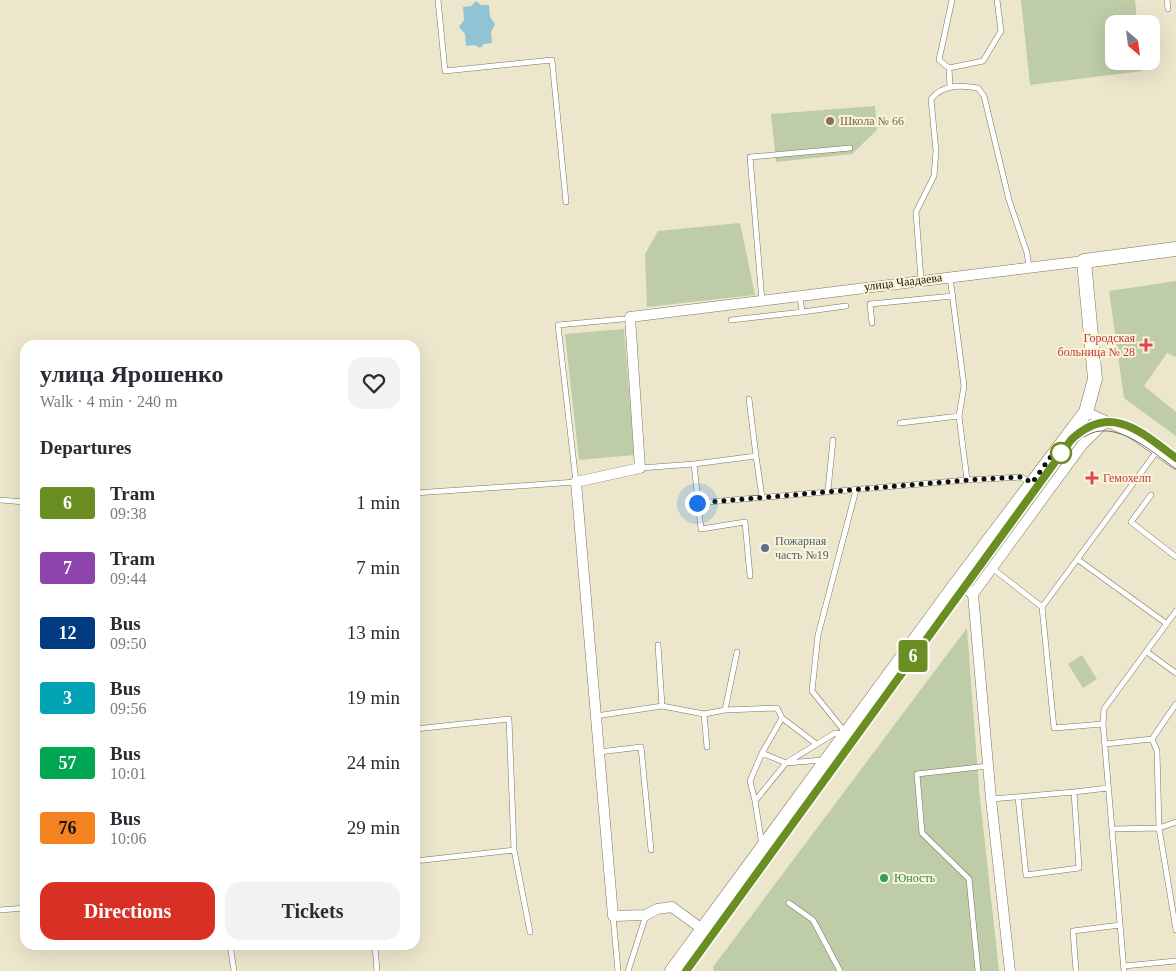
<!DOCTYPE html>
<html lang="en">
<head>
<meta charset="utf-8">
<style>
	body { margin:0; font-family:"Times New Roman",serif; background:#f2f2f3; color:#2b2b33; height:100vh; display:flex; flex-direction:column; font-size:19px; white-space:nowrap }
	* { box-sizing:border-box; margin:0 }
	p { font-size:16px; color:#7c7c81 }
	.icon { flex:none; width:28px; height:28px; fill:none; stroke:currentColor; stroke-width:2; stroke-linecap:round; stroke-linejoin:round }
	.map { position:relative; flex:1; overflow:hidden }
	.details { position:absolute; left:20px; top:340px; width:400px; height:610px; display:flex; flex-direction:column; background:#fff; border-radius:15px; box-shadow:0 5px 20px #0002 }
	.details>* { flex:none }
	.badge { padding:0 10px; border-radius:4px; font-size:18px; line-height:32px }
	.needle { width:32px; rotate:152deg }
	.controls { position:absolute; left:1105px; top:15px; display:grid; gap:10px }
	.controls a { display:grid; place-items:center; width:55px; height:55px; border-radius:10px; background:#fff; box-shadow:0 5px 20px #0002; font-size:25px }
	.you { position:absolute; width:25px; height:25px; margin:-12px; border:4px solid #fff; border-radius:50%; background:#1a73e8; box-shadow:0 0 0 8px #1a73e833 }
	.map>.badge { position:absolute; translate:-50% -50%; box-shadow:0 0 0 2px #fff }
	h2 { padding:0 20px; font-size:19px; line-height:45px }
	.round { display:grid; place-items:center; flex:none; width:52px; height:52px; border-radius:15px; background:#f2f2f3 }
	.overview { display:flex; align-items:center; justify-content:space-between; height:85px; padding:0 20px }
	h1 { font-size:24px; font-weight:700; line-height:38px }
	.button { display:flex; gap:10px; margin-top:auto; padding:10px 20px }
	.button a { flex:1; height:58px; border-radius:15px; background:#d93025; color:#fff; font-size:20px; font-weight:700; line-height:58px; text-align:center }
	.button a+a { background:#f2f2f3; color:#2b2b33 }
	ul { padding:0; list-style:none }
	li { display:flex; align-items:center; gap:15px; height:65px; padding:0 20px }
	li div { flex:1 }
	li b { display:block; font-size:19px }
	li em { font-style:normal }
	li .badge { min-width:55px; font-weight:700; text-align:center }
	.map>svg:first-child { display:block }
</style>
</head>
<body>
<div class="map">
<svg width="1176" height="971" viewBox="0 0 1176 971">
	<rect width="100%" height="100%" fill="#ece7cc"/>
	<path fill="#becca7" d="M1021,0H1135L1137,24H1114V61H1141L1142,71L1030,85Z
		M875,106L877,130L852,154L776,162L771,114Z
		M740,223L755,295L647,307L645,254L658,231Z
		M1176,281V357L1167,353L1144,386L1176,412V436L1124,398L1109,291Z
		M624,329L634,455L579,460L565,334Z
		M967,628L979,789L999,971H714L713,967Z
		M1082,655L1097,679L1083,688L1068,664Z"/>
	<path fill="#90c3d3" d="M476,1L481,5H489L490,17L495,24L491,32L492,43L484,44L480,48L475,45L466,46L465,34L459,27L464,20L463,7L471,6Z"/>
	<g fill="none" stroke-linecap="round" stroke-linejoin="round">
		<defs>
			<path id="lane" d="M438,0L445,71L552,60L566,202
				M1167,0L1168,9
				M949,68L983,61L1001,31L997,0
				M950,87L949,68L939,60L952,0
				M950,277L964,386L959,416L967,480
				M921,280L916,212L934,176L936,151L931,99C943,84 961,85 978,88L984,96L1009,200L1027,253L1029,267
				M800,297L802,312L846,306
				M762,301L750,157L850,148
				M731,320L802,312
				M872,323L870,304L953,296
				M900,423L959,416
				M756,456L762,497
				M694,464L756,456L749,399
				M640,468L694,464L701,529L745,522L750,576
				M828,490L833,440
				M415,493L576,482L558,325L623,319
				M1151,495L1131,522L1176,557
				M0,500L25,502
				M697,503L967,480L1021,477L1031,483
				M1077,559L1167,624
				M992,568L1042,607
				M1147,652L1176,673
				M662,706L704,714L725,710L737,652
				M725,710L777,708L782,718
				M704,714L707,747
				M596,716L662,706L658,645
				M1103,724L1104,709L1176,611
				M415,729L509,719L514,850L530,932
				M845,732L812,691L818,635L856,490
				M1152,739L1176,704
				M1105,744L1152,739L1157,751L1159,828L1112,829
				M599,752L641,747L651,850
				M762,753L786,763L823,760
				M1074,792L1108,788
				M991,799L1074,792L1079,868L1026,875L1018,797
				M755,801L750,781L762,753L782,718L815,743
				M1176,822L1159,828L1176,930
				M762,845L755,801L786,763L835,733L843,734
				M415,861L514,850
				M789,903L813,920L840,971
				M0,910L25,908
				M613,916L618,971
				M230,945L234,971
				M375,945L377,971
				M1124,966L1176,961
				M628,971L646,915
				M978,971L969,879L922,833L917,774L988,766
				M1076,971L1073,931L1120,925
				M1124,971L1103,724L1054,728L1042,607L1157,451"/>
			<path id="street" d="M1086,412L1132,433L1176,464
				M957,583L973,594
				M702,929L672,907L657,909L646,915L613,916L576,482L640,468L630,317L1084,261
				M1010,971L991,799L973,594L1082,445L1105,422"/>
			<path id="secondary" d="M672,971L957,583L1086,412L1095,379L1084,261L1176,249"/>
		</defs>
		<use href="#lane" stroke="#7a755d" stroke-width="6"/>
		<use href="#street" stroke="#7a755d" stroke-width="11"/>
		<use href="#secondary" stroke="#7a755d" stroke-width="15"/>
		<use href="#lane" stroke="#fff" stroke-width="5"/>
		<use href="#street" stroke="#fff" stroke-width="10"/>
		<use href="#secondary" stroke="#fff" stroke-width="14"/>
		<path stroke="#736f5e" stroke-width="1" d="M1084,437C1114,416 1153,453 1176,469
			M686,971L1071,440C1111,402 1141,432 1176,458"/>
	</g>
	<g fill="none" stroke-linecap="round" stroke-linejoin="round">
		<defs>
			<path id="line" d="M686,971L1071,440C1111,402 1141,432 1176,458"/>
		</defs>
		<use href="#line" stroke="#fff" stroke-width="11"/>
		<use href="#line" stroke="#6b8e23" stroke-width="8"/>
		<path stroke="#121007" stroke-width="5" stroke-dasharray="0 9" d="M697,503L968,480L1022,477L1032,483L1057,448L1061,453"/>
	</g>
	<circle fill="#8d6e63" stroke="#faf5d9" stroke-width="2" cx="830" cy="121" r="5"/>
	<g fill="#e0444e" stroke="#faf5d9" stroke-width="2">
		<path d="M1143.5 337.5h5v5h5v5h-5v5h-5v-5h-5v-5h5z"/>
		<path d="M1089.5 470.5h5v5h5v5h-5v5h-5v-5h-5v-5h5z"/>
	</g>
	<circle fill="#fff" stroke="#6b8e23" stroke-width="2.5" cx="1061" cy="453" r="10"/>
	<circle fill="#5c6f8a" stroke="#faf5d9" stroke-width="2" cx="765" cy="548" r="5"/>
	<circle fill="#2e9e5b" stroke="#faf5d9" stroke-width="2" cx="884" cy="878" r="5"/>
	<g text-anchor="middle" stroke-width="4" stroke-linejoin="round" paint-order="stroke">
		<g font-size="12" fill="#785e54" stroke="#faf5d9" text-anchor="start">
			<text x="840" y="125">Школа № 66</text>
		</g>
		<g font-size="12" fill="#121007" stroke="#faf5d9">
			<text transform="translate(903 282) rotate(-7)" y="4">улица Чаадаева</text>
		</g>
		<g font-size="12" fill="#be3a42" stroke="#faf5d9" text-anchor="end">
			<text x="1135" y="342">Городская<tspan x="1135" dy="14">больница № 28</tspan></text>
			<text x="1103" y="482" text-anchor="start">Гемохелп</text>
		</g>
		<g font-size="12" fill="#4e5e75" stroke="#faf5d9" text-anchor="start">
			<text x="775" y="545">Пожарная<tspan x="775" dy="14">часть №19</tspan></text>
		</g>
		<g font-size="12" fill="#27864d" stroke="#faf5d9" text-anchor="start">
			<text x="894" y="882">Юность</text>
		</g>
	</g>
</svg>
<div class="controls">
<a><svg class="needle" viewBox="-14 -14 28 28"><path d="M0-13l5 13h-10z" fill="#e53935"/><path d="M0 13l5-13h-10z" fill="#7c7c81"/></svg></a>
</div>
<div class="you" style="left:697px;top:503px"></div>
<b class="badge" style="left:913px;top:656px;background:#6b8e23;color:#fff">6</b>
<section class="details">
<div class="overview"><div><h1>улица Ярошенко</h1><p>Walk · 4 min · 240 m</p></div><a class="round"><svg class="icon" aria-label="heart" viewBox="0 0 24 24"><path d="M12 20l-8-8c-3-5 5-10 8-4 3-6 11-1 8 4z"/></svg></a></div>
<h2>Departures</h2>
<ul>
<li><span class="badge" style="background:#6b8e23;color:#fff">6</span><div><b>Tram</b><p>09:38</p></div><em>1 min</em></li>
<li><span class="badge" style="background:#8e44ad;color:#fff">7</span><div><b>Tram</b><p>09:44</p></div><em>7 min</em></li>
<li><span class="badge" style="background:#003b80;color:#fff">12</span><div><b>Bus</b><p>09:50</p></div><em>13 min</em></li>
<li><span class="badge" style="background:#00a3b4;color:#fff">3</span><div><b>Bus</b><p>09:56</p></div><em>19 min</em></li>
<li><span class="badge" style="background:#00a651;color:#fff">57</span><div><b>Bus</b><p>10:01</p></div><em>24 min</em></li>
<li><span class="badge" style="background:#f58220;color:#111">76</span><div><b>Bus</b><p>10:06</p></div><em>29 min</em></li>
</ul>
<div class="button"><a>Directions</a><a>Tickets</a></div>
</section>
</div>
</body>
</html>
